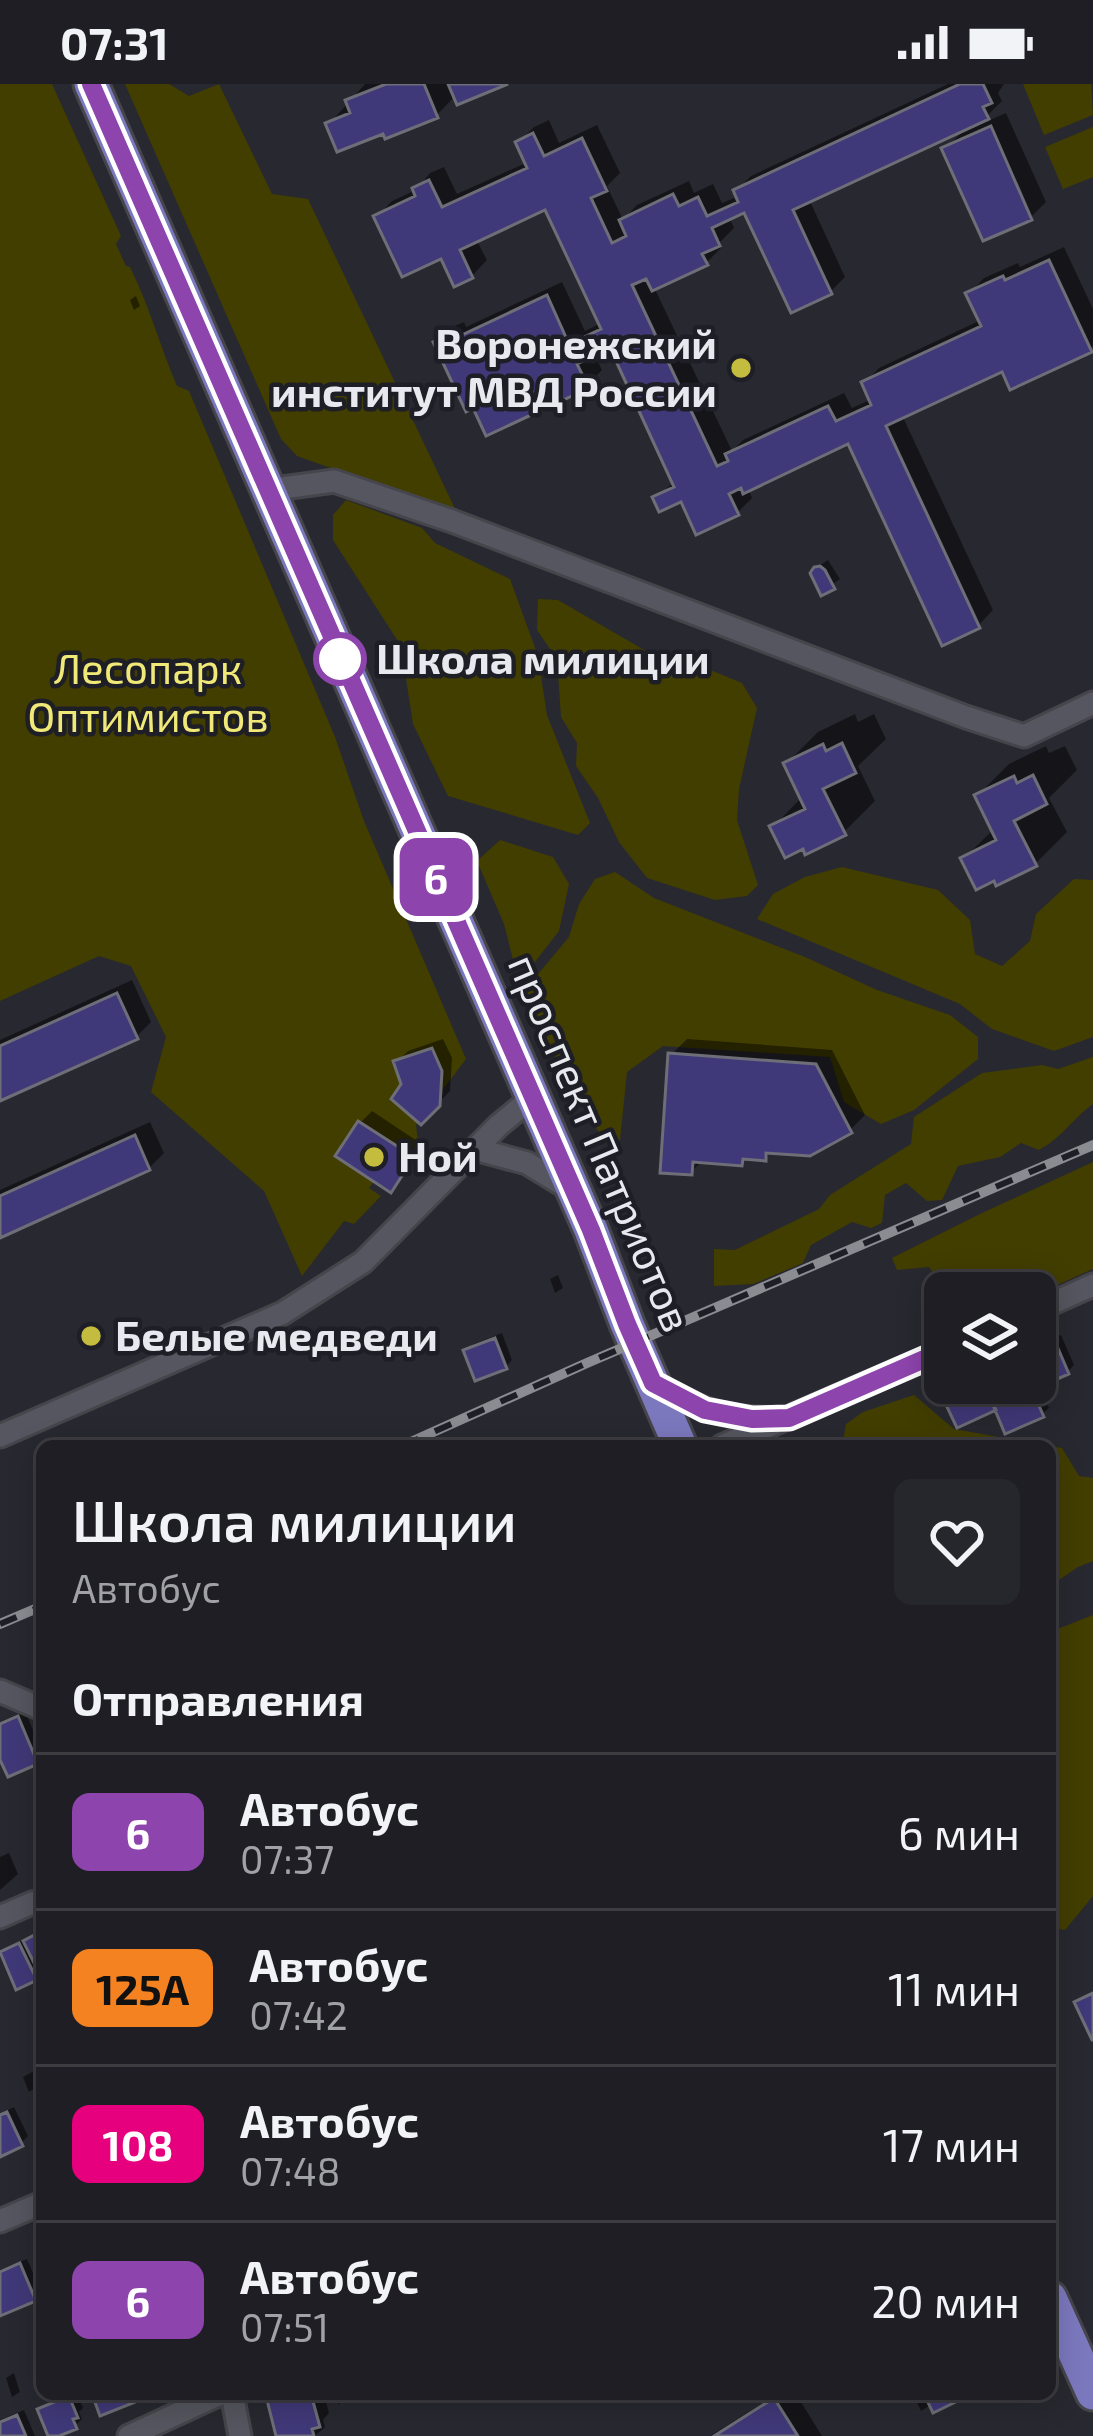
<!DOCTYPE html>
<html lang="ru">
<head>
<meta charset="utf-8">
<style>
	body { margin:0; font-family:"Exo 2",sans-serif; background:#26272c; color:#f1f3f6; height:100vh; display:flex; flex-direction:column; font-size:45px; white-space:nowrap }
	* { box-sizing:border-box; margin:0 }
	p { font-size:39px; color:#a1a2a6 }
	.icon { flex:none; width:66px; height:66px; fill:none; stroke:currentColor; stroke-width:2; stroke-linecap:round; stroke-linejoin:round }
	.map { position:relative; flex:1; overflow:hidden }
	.details { position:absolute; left:36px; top:1356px; width:1020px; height:960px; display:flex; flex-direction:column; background:#1e1e24; border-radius:18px; box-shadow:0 6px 30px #0003,0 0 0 3px #3c3c41 }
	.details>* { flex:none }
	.badge { padding:0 24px; border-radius:18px; font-size:42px; line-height:78px }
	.tools { position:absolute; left:924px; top:1188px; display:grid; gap:24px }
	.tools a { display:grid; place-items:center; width:132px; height:132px; border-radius:18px; background:#1e1e24; box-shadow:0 6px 30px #0003,0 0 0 3px #3c3c41; font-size:60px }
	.map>.badge { position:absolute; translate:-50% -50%; box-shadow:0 0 0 6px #fff }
	h2 { padding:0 36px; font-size:45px; line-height:108px }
	.round { display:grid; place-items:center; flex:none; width:126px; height:126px; border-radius:18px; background:#26272c }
	.head { display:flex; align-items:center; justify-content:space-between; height:204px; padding:0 36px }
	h1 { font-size:57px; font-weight:600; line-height:90px }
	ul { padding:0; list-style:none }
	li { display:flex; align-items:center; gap:36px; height:156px; padding:0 36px; border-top:3px solid #3c3c41 }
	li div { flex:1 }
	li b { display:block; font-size:45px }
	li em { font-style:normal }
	li .badge { min-width:132px; font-weight:700; text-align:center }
	.status { display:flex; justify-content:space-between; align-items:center; height:84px; padding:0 60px; background:#1e1e24; direction:ltr }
	.status svg { height:33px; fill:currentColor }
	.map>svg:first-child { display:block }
</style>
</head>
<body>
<div class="status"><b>07:31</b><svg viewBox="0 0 49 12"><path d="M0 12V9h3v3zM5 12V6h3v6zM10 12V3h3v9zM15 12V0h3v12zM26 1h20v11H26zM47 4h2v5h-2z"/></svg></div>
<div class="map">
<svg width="1093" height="2352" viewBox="0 0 1093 2352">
	<rect width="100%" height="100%" fill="#282830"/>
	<path fill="#423e00" d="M0,0H52L121,152L116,160L126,182L130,183C149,221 160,262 177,302L189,307L335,653L364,737L466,975L416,1041L418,1059L411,1066L402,1060L369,1104L381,1112L354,1140L344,1137L302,1192L264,1107L151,1008L166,953L131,882L99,872L0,917Z
		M125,0H169L189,12L219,0L272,110L308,115L457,429L297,372L281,355Z
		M1023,0H1091L1093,31L1044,51Z
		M1093,43V93L1063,105L1045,63Z
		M346,416L422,444L435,459L510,495L538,572L547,631L590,739L578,751L448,712L413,640L401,562L333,456V431Z
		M538,515L558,516L646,567L703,583L742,599L757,624L739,705L737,736L758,801L747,812L715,816L647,794L619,758L598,714L576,682L577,659L561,633L557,575L537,546Z
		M500,756L553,773L569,800L559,847L531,883H515L504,840L477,777Z
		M842,783L938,806L970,836L975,870L1002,882L1030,857L1036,830L1074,795L1093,796V953L1054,967L992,945L960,920L757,835L773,810L805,793Z
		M615,788L654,814L805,873L877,906L950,931L978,953V975L914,1026L881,1040L844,1018L830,973L663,962L627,988L620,1056L606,1059L570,1004L526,910L533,896L569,853L579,820L595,795Z
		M1093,973V1020C1071,1036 1064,1052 1039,1066L1021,1059L1000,1073L958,1082L942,1116L927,1117L906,1099L885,1111L882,1139L871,1144L852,1138L811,1161L803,1179L753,1200L714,1202V1165L735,1166L819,1125L830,1111L911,1060L914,1033L982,989L1042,981L1058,985Z
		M1093,1078V1185L1035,1211L946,1209L929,1183L897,1186L892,1174L982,1129Z
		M914,1311L954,1345L1048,1362H842L846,1340L863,1328Z
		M1050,1362L1062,1364L1079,1392L1093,1394V1477L1078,1483L1050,1502Z
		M1093,1531V1812L1065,1846L1050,1844V1548Z"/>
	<path fill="#0007" d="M365,0H500L456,11L436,32L329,40Z
		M948,0H1004L998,9L1002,17L978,41L1006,29L1046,118L1031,133L945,65L968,42L809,115L845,193L830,208L745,125L729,133L734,144L719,159L721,164L706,179L654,203L732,367L743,356L844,309L852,324L872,315L864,299L879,284L981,236L969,210L984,194L1018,179L1020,183L1064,163L1093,225V262L1090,265L1003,284L902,331L993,526L978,542L850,356L748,404L752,414L737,429L682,414H656L675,397L611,260L594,269L602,286L587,302L436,258L452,243L464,238L466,243L562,198L585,247L601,239L546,122L476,155L487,176L472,192L377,133L392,117L416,106L430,89L444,83L457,110L528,78L519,58L534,43L549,36L559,59L597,41L620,89L607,102L623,136L637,121L689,97L694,109L713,100L722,119L739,112L736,107L751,92Z
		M136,212L140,222L134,226L130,216Z
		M828,476L840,495L822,508L816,484Z
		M391,562L395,572L387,576L383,566Z
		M855,630L858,638L874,630L886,655L858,682L875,717L844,748L773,743L802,713L786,680L818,648Z
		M1046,662L1049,669L1065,662L1077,686L1049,714L1067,748L1035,780L964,774L994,745L977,712L1009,680Z
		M132,896L151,938L136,953L0,1014V956Z
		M443,955L452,974L450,1007L421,1037L397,978L408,967Z
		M687,955L832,966L865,1031L850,1046L773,1066L765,1074L747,1072L741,1079L703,1076L691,1088L671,971Z
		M372,1027L423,1061L401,1094L390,1105L339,1071L361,1038Z
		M150,1038L164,1069L149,1084L0,1151V1106Z
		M558,1191L563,1204L555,1209L550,1195Z
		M502,1249L512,1276L506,1283L467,1267L474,1260Z
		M1061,1251L1074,1281L1067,1288L1039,1300L1049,1324L1042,1330L997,1322L943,1307L951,1299H999L1000,1302L1007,1299H1035V1262Z
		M25,1627L42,1667V1672L36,1677L0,1668V1638Z
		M9,1769L18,1790L0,1806V1773Z
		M42,1847V1888L35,1893L2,1870L9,1863L27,1854L28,1857Z
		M36,1986L40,2001L29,2008L23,1993Z
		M14,2023L28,2052L21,2059L0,2069V2030Z
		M27,2175L41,2208L34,2215L0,2223V2186Z
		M14,2289L20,2308L12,2313L6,2294Z
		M69,2310H77L83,2324L79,2328L82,2335L75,2342L51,2352L40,2326L47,2319Z
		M273,2310H324L329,2329L323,2336L325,2343L315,2352H280L270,2313Z
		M334,2310H363L338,2320Z
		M777,2310H796L822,2352H710Z
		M913,2310H965L932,2320L921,2327Z
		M24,2326L35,2352H0V2336Z"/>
	<path fill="#403979" stroke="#6e6e78" stroke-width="3" d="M386,0H424L438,34L385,55L383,50L337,68L325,39L350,29L345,16Z
		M448,0H508L457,21Z
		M960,0H983L992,19L983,23L989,35L793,126L832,210L791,229L744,129L712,144L720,162L702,170L708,181L652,207L646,195L632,201L717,382L728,377L725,370L828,322L836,337L871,321L861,298L981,242L965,209L1003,192L1005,196L1049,176L1092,268L1010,306L1002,288L886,342L980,544L942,562L848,360L743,410L741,404L729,410L739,431L696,451L681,418L659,428L652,413L674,403L610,264L577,280L589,304L486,352L473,324L466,328L433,258L448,251L451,256L547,211L569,260L601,245L545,126L460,166L473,194L454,203L441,175L402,193L373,132L415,112L412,104L429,96L442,123L527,84L515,58L533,49L544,72L582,54L607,107L591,114L612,159L626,152L619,136L673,110L679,122L698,113L707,132L738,118L733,106Z
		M991,42L1032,136L983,157L941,64Z
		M820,482L825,486L835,505L821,512L810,489L814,483Z
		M842,659L856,689L823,705L846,751L805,771L803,765L785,774L769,742L805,725L783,679L823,660L826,667Z
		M1033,691L1047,720L1014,737L1037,782L996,802L994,797L976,806L960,774L996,756L974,711L1014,692L1017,699Z
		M117,909L138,955L0,1017V962Z
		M432,964L442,987L440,1022L421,1041L391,1015L401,1000L393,977Z
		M668,969L816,980L852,1049L810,1072L766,1069V1077L743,1075L742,1082L693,1078L692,1091L660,1089Z
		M358,1037L414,1073L391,1109L335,1072Z
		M135,1051L150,1086L0,1154V1112Z
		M495,1254L507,1285L475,1297L463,1266Z
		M1054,1255L1069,1290L1032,1306L1044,1333L1005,1350L988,1309L1011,1299H1035V1264Z
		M954,1299H984L996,1326L957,1344L939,1306Z
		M18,1632L38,1680L8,1693L0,1676V1640Z
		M42,1847V1895L23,1857Z
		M19,1859L37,1896L16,1906L0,1868Z
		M1093,1909V1956H1092L1074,1918Z
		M7,2028L23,2062L0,2073V2031Z
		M20,2179L36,2217L0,2232V2188Z
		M92,2310H135L138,2317L100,2332Z
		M274,2310H311L320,2343L312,2345L314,2352H276L266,2312Z
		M924,2310H972L933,2329Z
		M69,2312L78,2334L73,2335L77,2345L59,2352H48L37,2325Z
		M774,2314L798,2352H714Z
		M17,2331L26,2352H0V2338Z"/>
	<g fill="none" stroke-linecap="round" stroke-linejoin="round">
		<defs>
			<path id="minor" d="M268,406L334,397L452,437L966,633L1024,652L1093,619
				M475,1065L527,1079L573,1107
				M1035,1227L1093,1201
				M653,1299C700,1325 723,1336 777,1334
				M0,1352L283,1229L363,1178L498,1042L533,1013
				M722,1362L945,1266
				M0,1607L42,1625
				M0,1833L32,1819L42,1818
				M0,2137L42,2119
				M232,2310L240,2352
				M129,2352L220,2310"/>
			<path id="highway" d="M91,0L591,1146L627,1240L680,1362
				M1050,2214L1093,2309"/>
		</defs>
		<use href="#minor" stroke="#45454b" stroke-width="27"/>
		<use href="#highway" stroke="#45454b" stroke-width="39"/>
		<use href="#minor" stroke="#55565f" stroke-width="21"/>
		<use href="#highway" stroke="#7c78be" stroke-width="33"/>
		<defs>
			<path id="rail" d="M402,1362L587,1279L1093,1061
				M0,1540L42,1522"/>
		</defs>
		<use href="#rail" stroke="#8b8c92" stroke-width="10"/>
		<use href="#rail" stroke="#1e1e26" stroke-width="6" stroke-dasharray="18" stroke-linecap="butt"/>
	</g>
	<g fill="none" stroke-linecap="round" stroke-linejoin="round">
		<defs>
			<path id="line" d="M91,0L591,1146L627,1240L653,1299L705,1326L752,1335L789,1334L945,1266"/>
		</defs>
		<use href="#line" stroke="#fff" stroke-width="27"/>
		<use href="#line" stroke="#8e44ad" stroke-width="18"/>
	</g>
	<g fill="#c4bc3e" stroke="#1e1e26" stroke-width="4.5">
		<circle cx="741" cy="284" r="12"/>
		<circle cx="374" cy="1073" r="12"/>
		<circle cx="91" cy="1252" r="12"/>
	</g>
	<circle fill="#fff" stroke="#8e44ad" stroke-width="6" cx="340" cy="575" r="24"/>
	<g text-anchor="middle" stroke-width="9" stroke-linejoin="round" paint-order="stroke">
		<g font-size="42" font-weight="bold" fill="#e8e9ee" stroke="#1e1e26" text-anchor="start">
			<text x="717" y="275" text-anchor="end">Воронежский<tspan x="717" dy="48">институт МВД России</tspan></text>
			<text x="398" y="1088">Ной</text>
			<text x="115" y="1267">Белые медведи</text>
		</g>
		<g font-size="42" font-weight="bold" fill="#e8e9ee" stroke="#1e1e26" text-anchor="start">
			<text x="376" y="590">Школа милиции</text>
		</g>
		<g font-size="42" fill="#f0e978" stroke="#1e1e26">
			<text x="148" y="600">Лесопарк<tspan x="148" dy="48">Оптимистов</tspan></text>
		</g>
		<g font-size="42" fill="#e8e9ee" stroke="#1e1e26">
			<text transform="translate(600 1059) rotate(67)" y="15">проспект Патриотов</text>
		</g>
	</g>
</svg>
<div class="tools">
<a><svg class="icon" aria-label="layers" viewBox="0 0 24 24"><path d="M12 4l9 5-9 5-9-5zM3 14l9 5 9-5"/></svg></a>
</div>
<b class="badge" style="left:436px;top:793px;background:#8e44ad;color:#fff">6</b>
<section class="details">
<div class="head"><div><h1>Школа милиции</h1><p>Автобус</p></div><a class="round"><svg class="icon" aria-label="heart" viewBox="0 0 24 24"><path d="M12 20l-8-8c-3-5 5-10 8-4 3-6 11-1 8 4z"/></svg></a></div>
<h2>Отправления</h2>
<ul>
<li><span class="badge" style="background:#8e44ad;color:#fff">6</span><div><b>Автобус</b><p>07:37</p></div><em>6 мин</em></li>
<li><span class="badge" style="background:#f58220;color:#111">125А</span><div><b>Автобус</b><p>07:42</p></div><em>11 мин</em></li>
<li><span class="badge" style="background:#e6007e;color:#fff">108</span><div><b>Автобус</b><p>07:48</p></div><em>17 мин</em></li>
<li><span class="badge" style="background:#8e44ad;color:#fff">6</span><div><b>Автобус</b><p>07:51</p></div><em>20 мин</em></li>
</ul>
</section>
</div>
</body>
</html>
